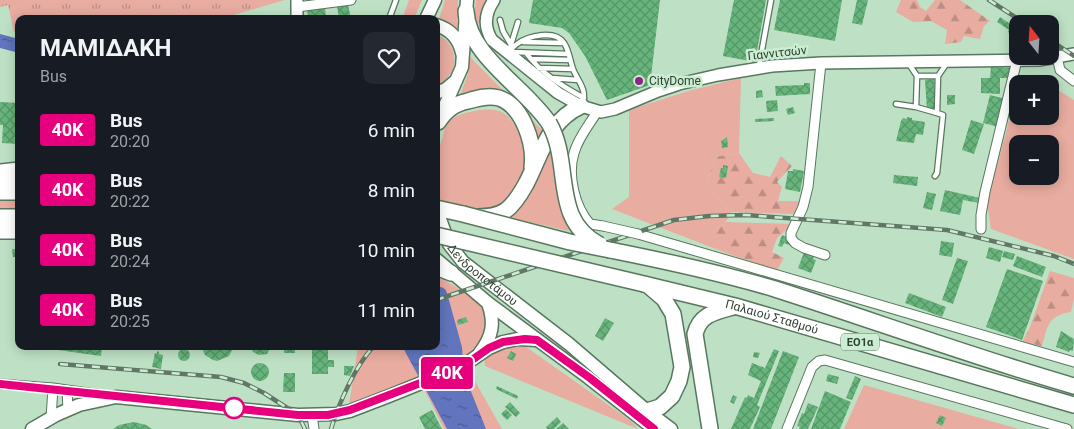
<!DOCTYPE html>
<html lang="en">
<head>
<meta charset="utf-8">
<style>
	body { margin:0; font-family:Roboto,sans-serif; background:#242831; color:#f1f3f6; height:100vh; display:flex; flex-direction:column; font-size:19px; white-space:nowrap }
	* { box-sizing:border-box; margin:0 }
	p { font-size:16px; color:#9ea1a6 }
	.icon { flex:none; width:28px; height:28px; fill:none; stroke:currentColor; stroke-width:2; stroke-linecap:round; stroke-linejoin:round }
	.map { position:relative; flex:1; overflow:hidden }
	.panel { position:absolute; left:15px; top:15px; width:425px; height:335px; display:flex; flex-direction:column; background:#171b24; border-radius:10px; box-shadow:0 2px 12px #0003 }
	.panel>* { flex:none }
	.badge { padding:0 10px; border-radius:4px; font-size:18px; line-height:32px }
	.needle { width:32px; rotate:343deg }
	.fabs { position:absolute; left:1009px; top:15px; display:grid; gap:10px }
	.fabs a { display:grid; place-items:center; width:50px; height:50px; border-radius:10px; background:#171b24; box-shadow:0 2px 12px #0003; font-size:25px }
	.map>.badge { position:absolute; translate:-50% -50%; box-shadow:0 0 0 2px #fff }
	.round { display:grid; place-items:center; flex:none; width:52px; height:52px; border-radius:10px; background:#242831 }
	.overview { display:flex; align-items:center; justify-content:space-between; height:85px; padding:0 25px }
	h1 { font-size:24px; font-weight:700; line-height:38px }
	ul { padding:0; list-style:none }
	li { display:flex; align-items:center; gap:15px; height:60px; padding:0 25px }
	li div { flex:1 }
	li b { display:block; font-size:19px }
	li em { font-style:normal }
	li .badge { min-width:55px; font-weight:700; text-align:center }
	.map>svg:first-child { display:block }
</style>
</head>
<body>
<div class="map">
<svg width="1074" height="429" viewBox="0 0 1074 429">
	<defs>
		<pattern id="forest-firs" width="22" height="20" patternUnits="userSpaceOnUse" patternTransform="scale(1.25)"><rect width="22" height="20" fill="#e8aca0"/><path d="M5 1l3.5 6h-7zM16 11l3.5 6h-7z" fill="#bd8d83"/></pattern>
		<pattern id="park-tufts" width="24" height="20" patternUnits="userSpaceOnUse" patternTransform="scale(1.25)"><rect width="24" height="20" fill="#e8aca0"/><path d="M3 7l-1-3M5 7V3M7 7l1-3M15 17l-1-3M17 17v-4M19 17l1-3" fill="none" stroke="#bd8d83"/></pattern>
		<pattern id="water-ripples" width="26" height="14" patternUnits="userSpaceOnUse" patternTransform="scale(1.25)"><rect width="26" height="14" fill="#6174bd"/><path d="M2 4q2-2 4 0t4 0M15 11q2-2 4 0t4 0" fill="none" stroke="#4c5c92"/></pattern>
		<pattern id="building-cross-hatch" width="8" height="8" patternUnits="userSpaceOnUse" patternTransform="scale(1.25)"><rect width="8" height="8" fill="#67b57c"/><path d="M0 0l8 8M0 8l8-8" fill="none" stroke="#559566"/></pattern>
	</defs>
	<rect width="100%" height="100%" fill="#bee1c5"/>
	<path fill="#e8aca0" fill-rule="evenodd" d="M409,0H422L414,19H402Z
		M445,0H458L457,32L438,22Z
		M476,0H488L483,9L481,22L476,24L474,17Z
		M436,34C460,43 461,76 436,85Z
		M470,57L543,131C556,157 553,170 558,197C560,209 565,220 569,231L490,213L480,212L439,201C437,178 435,158 443,136C444,132 444,127 446,124C451,118 462,113 470,112C509,103 513,120 528,152H538L509,100L458,101L468,74Z
		M741,78L739,153L714,157L707,185L731,212L726,222L712,232L729,254L612,209L629,197V110L688,91Z
		M1050,85L1074,100V259L991,229L987,203L1017,91L1018,116H1050ZM1018,144H1050V176H1018Z
		M0,199H19V210H0Z
		M436,275L466,293L483,307L489,326L475,351L463,360L502,429H444L418,377L389,390L349,405L358,346H436Z
		M522,344L631,421L638,429L485,366C482,346 508,346 522,344Z
		M864,385L1019,429H844Z"/>
	<path fill="url(#forest-firs)" d="M901,0H917L920,7L926,11L935,0H960L990,21L984,26L980,39L964,36L961,42L945,44L947,30L931,21L913,22L896,12Z
		M739,153L753,173L770,177L781,156L792,166L777,182L782,187L778,201H800L796,214L731,212L707,185L714,157Z
		M726,222L793,224L777,238L772,252L784,258L777,270L729,254L712,232Z
		M1050,271L1074,278V299L1071,312C1047,316 1048,326 1042,346L1022,342L1030,327Z"/>
	<path fill="url(#park-tufts)" d="M0,0H285L220,19H19V33L14,32L8,5L0,7Z"/>
	<path fill="url(#water-ripples)" d="M0,34L19,39V53L0,48Z
		M439,289L450,339L486,429H447L402,346H436V290Z"/>
	<g fill="none" stroke-linecap="round" stroke-linejoin="round">
		<path stroke="#6174bd" stroke-width="14" d="M440,294L455,348L457,371"/>
	</g>
	<path fill="url(#building-cross-hatch)" d="M533,0H660L650,85L607,100L585,56L569,33L562,28L529,23Z
		M734,0H766L755,62L723,56Z
		M780,0H842L835,41L774,30Z
		M857,0H868L862,25L852,23Z
		M348,5L351,19H339L337,6Z
		M325,6L326,19H308L307,7Z
		M1000,17L1018,29V40L1012,37L1014,33L1013,32L1011,34L1008,32L1009,30L997,22Z
		M991,67L1011,68V78H1000V94L981,93V78H990Z
		M934,79L935,110H927L925,80Z
		M804,83H810V94L776,96L775,86L804,85Z
		M762,90L763,97L756,98V91Z
		M947,95H955V104L947,105Z
		M990,95L1006,99L999,127L983,123Z
		M777,100L778,111L767,112L766,101Z
		M0,102L19,103V144L2,143L3,125H0Z
		M793,107L795,113L788,115L786,109Z
		M907,117L912,118V120L925,122L923,135L916,134L914,143L896,141L901,121L903,118L907,119Z
		M774,118V121L755,122V119Z
		M971,120L984,124L974,154L962,150Z
		M727,137L728,147L722,148L721,141Z
		M723,165L728,166L726,178L719,177L721,168H723Z
		M793,169L804,171L800,192L785,189L788,171H793Z
		M894,175L918,177L917,186L893,183Z
		M945,190L980,198L979,203L963,200L960,215L940,211Z
		M927,192L936,194L932,210L923,208Z
		M782,235L791,239L789,245L784,243L782,247L778,246Z
		M941,241L954,243L952,257L939,255Z
		M989,247L1003,251L1000,262L986,258Z
		M12,249H19V257H13Z
		M805,250L815,253L813,259L816,260L811,273L798,268Z
		M1004,251L1015,254L1013,260L1002,257Z
		M1017,256L1046,267L1042,277L1013,266Z
		M957,258L968,261L953,304L942,300Z
		M1007,269L1043,281L1022,340L986,327Z
		M909,293L946,307L942,317L905,303Z
		M466,317L468,322L458,325L457,320Z
		M605,318L614,323L603,341L595,336Z
		M1061,331L1074,339L1073,351L1070,350L1069,352L1056,347Z
		M58,346H102L101,356L58,350Z
		M201,346H234L229,356L217,361L213,360L205,355Z
		M250,346H271L267,354L259,355L253,352Z
		M284,346H295V353H284Z
		M312,346H328V360H334V367H328V374H312Z
		M178 355a6 6 0 1 1 12 0a6 6 0 1 1-12 0Z
		M774,349L779,351L757,405L760,407L750,429H731L745,397L747,398L748,395L754,398L761,381L748,375L752,363L765,368Z
		M157,351L159,352V354L163,355L161,369L152,367L155,353L157,354Z
		M511,351L516,354L513,361L507,358Z
		M783,351L799,357L771,429H753Z
		M754,352L760,353L758,358L753,357Z
		M251 372a9 9 0 1 1 18 0a9 9 0 1 1-18 0Z
		M344,366H354L350,376L344,375Z
		M284,373H295V392H283Z
		M828,374L839,377L837,384L826,381Z
		M855,376L861,379L852,400L846,398Z
		M497,386L518,396L517,399L496,389Z
		M825,391L851,402L840,429H811Z
		M733,395L737,397L734,404L730,402Z
		M510,402L520,413L516,417L505,407Z
		M808,403L818,407L808,429H799L800,427L797,426L802,413L804,414Z
		M506,409L512,415L507,420L501,414Z
		M432,410L442,429H425L419,417Z
		M940,415L946,418L942,426L936,423Z
		M557,417L561,422L554,429H547L546,427Z
		M134,422L146,425L152,429H113L119,425Z
		M563,423L569,429H556Z"/>
	<g fill="none" stroke-linecap="round" stroke-linejoin="round">
		<defs>
			<path id="service" d="M389,19L396,0
				M500,20L503,31L510,43
				M523,42L564,43
				M509,51L518,22
				M509,52C511,50 514,46 517,44C528,36 555,29 564,43C569,50 570,61 573,69C578,82 588,90 582,104
				M513,52L568,54
				M526,53C542,74 562,86 584,98
				M531,59L570,60
				M909,64L917,76L916,107L937,113L938,76L947,63
				M759,66L771,0
				M539,68L573,69
				M917,76H938
				M552,78L578,80
				M896,104L916,107
				M935,176L937,173L943,115L937,113"/>
			<path id="minor" d="M297,7L351,0
				M1057,57L1060,70L1074,81
				M821,63L808,187L803,207L791,233V238L795,243L804,248L825,255
				M597,112C589,125 578,138 574,153C567,176 575,207 590,224L603,226
				M981,229V215L985,192L1017,60
				M638,234L1074,362
				M0,384L53,388L109,396
				M67,390L68,410
				M312,415L314,429
				M51,418L53,388
				M787,429L812,367L819,361L825,360L1067,429"/>
			<path id="tertiary" d="M297,0V19
				M494,0C485,13 483,26 492,40L558,93L581,106L601,112L615,109L658,91L679,84L718,75L772,66L821,63L1039,60L1074,54
				M0,170L19,168"/>
			<g id="secondary">
				<path d="M426,19L435,0"/>
				<path d="M436,25C450,29 459,39 462,53"/>
				<path d="M436,93L446,89L453,83"/>
				<path d="M440,117L462,67L467,0"/>
				<path id="s1" d="M436,208L449,244L463,262L569,344L647,411L671,429"/>
				<path d="M436,259L488,303L589,378L654,429"/>
				<path d="M479,354C493,336 495,323 488,303"/>
				<path d="M32,429L56,415L79,405L116,397L298,415L336,414L350,411L389,396L461,367L489,348L503,342L518,339L537,340"/>
			</g>
			<g id="trunk">
				<path d="M466,11C468,56 525,87 549,123"/>
				<path d="M438,122C446,110 454,104 468,101C478,98 489,95 499,98C523,106 535,144 532,167"/>
				<path d="M0,181L19,179"/>
				<path d="M0,192H19"/>
				<path d="M436,208L463,214"/>
				<path d="M0,217H19"/>
				<path d="M478,217C487,217 497,216 505,211C514,205 521,193 526,184C542,153 548,121 581,106"/>
				<path d="M0,231H19"/>
				<path d="M610,250C665,261 721,273 775,289C875,321 973,357 1074,386"/>
				<path d="M436,267L451,273"/>
				<path id="s2" d="M644,284L735,306L1074,405"/>
				<path d="M647,411L660,407L672,396L679,381L682,367L673,314L664,299L650,287"/>
				<path d="M710,429L695,334C700,314 715,312 733,307"/>
			</g>
		</defs>
		<use href="#service" stroke="#57775e" stroke-width="7"/>
		<use href="#minor" stroke="#57775e" stroke-width="11"/>
		<use href="#tertiary" stroke="#57775e" stroke-width="14"/>
		<use href="#secondary" stroke="#57775e" stroke-width="15"/>
		<use href="#trunk" stroke="#57775e" stroke-width="18"/>
		<use href="#service" stroke="#fff" stroke-width="4.5"/>
		<use href="#minor" stroke="#fff" stroke-width="9"/>
		<use href="#tertiary" stroke="#fff" stroke-width="11"/>
		<use href="#secondary" stroke="#fff" stroke-width="12"/>
		<use href="#trunk" stroke="#fff" stroke-width="15"/>
		<defs>
			<path id="rail" d="M989,0L1026,24
				M1050,40L1074,56
				M436,300L674,220L709,216L746,215L947,230L1054,256L1074,264
				M60,364L221,377L244,383L264,393L298,415L305,429
				M331,429C339,403 355,366 374,346"/>
		</defs>
		<use href="#rail" stroke="#617665" stroke-width="4.5"/>
		<use href="#rail" stroke="#cbeed2" stroke-width="2.5" stroke-dasharray="8" stroke-linecap="butt"/>
		<defs>
			<path id="minor-bridge" d="M603,226L638,234"/>
			<path id="trunk-bridge" d="M549,123C573,165 550,219 600,245
				M463,214L570,242L610,250
				M436,235L644,284"/>
		</defs>
		<use href="#minor-bridge" stroke="#57775e" stroke-width="11" stroke-linecap="butt"/>
		<use href="#trunk-bridge" stroke="#57775e" stroke-width="18" stroke-linecap="butt"/>
		<use href="#minor-bridge" stroke="#fff" stroke-width="9"/>
		<use href="#trunk-bridge" stroke="#fff" stroke-width="15"/>
	</g>
	<g fill="none" stroke-linecap="round" stroke-linejoin="round">
		<defs>
			<path id="line" d="M0,384L298,415H328L350,410L462,367L489,348L503,342L525,339L537,340L590,378L654,429"/>
		</defs>
		<use href="#line" stroke="#fff" stroke-width="11"/>
		<use href="#line" stroke="#e6007e" stroke-width="8"/>
	</g>
	<circle fill="#8f2387" stroke="#cbeed2" stroke-width="2" cx="639" cy="81" r="5"/>
	<circle fill="#fff" stroke="#e6007e" stroke-width="2.5" cx="234" cy="408" r="10"/>
	<g text-anchor="middle" stroke-width="5" stroke-linejoin="round" paint-order="stroke">
		<rect fill="#cbeed2" stroke="#607464" stroke-width="1" x="841" y="333.5" width="38" height="17" rx="4"/>
		<g font-size="11" font-weight="bold" fill="#324035">
			<text x="860" y="346">ΕΟ1α</text>
		</g>
		<g font-size="12" fill="#324035" stroke="#cbeed2">
			<text transform="translate(777 53) rotate(-6)" y="4">Γιαννιτσών</text>
			<text dy="4" stroke="none"><textPath href="#s1" startOffset="84">Δενδροποτάμου</textPath></text>
			<text dy="4" stroke="none"><textPath href="#s2" startOffset="132">Παλαιού Σταθμού</textPath></text>
		</g>
		<g font-size="12" fill="#324035" stroke="#cbeed2" text-anchor="start">
			<text x="649" y="85">CityDome</text>
		</g>
	</g>
</svg>
<div class="fabs">
<a><svg class="needle" viewBox="-14 -14 28 28"><path d="M0-13l5 13h-10z" fill="#e53935"/><path d="M0 13l5-13h-10z" fill="#9ea1a6"/></svg></a>
<a>+</a>
<a>−</a>
</div>
<b class="badge" style="left:447px;top:373px;background:#e6007e;color:#fff">40Κ</b>
<section class="panel">
<div class="overview"><div><h1>ΜΑΜΙΔΑΚΗ</h1><p>Bus</p></div><a class="round"><svg class="icon" aria-label="heart" viewBox="0 0 24 24"><path d="M12 20l-8-8c-3-5 5-10 8-4 3-6 11-1 8 4z"/></svg></a></div>
<ul>
<li><span class="badge" style="background:#e6007e;color:#fff">40Κ</span><div><b>Bus</b><p>20:20</p></div><em>6 min</em></li>
<li><span class="badge" style="background:#e6007e;color:#fff">40Κ</span><div><b>Bus</b><p>20:22</p></div><em>8 min</em></li>
<li><span class="badge" style="background:#e6007e;color:#fff">40Κ</span><div><b>Bus</b><p>20:24</p></div><em>10 min</em></li>
<li><span class="badge" style="background:#e6007e;color:#fff">40Κ</span><div><b>Bus</b><p>20:25</p></div><em>11 min</em></li>
</ul>
</section>
</div>
</body>
</html>
